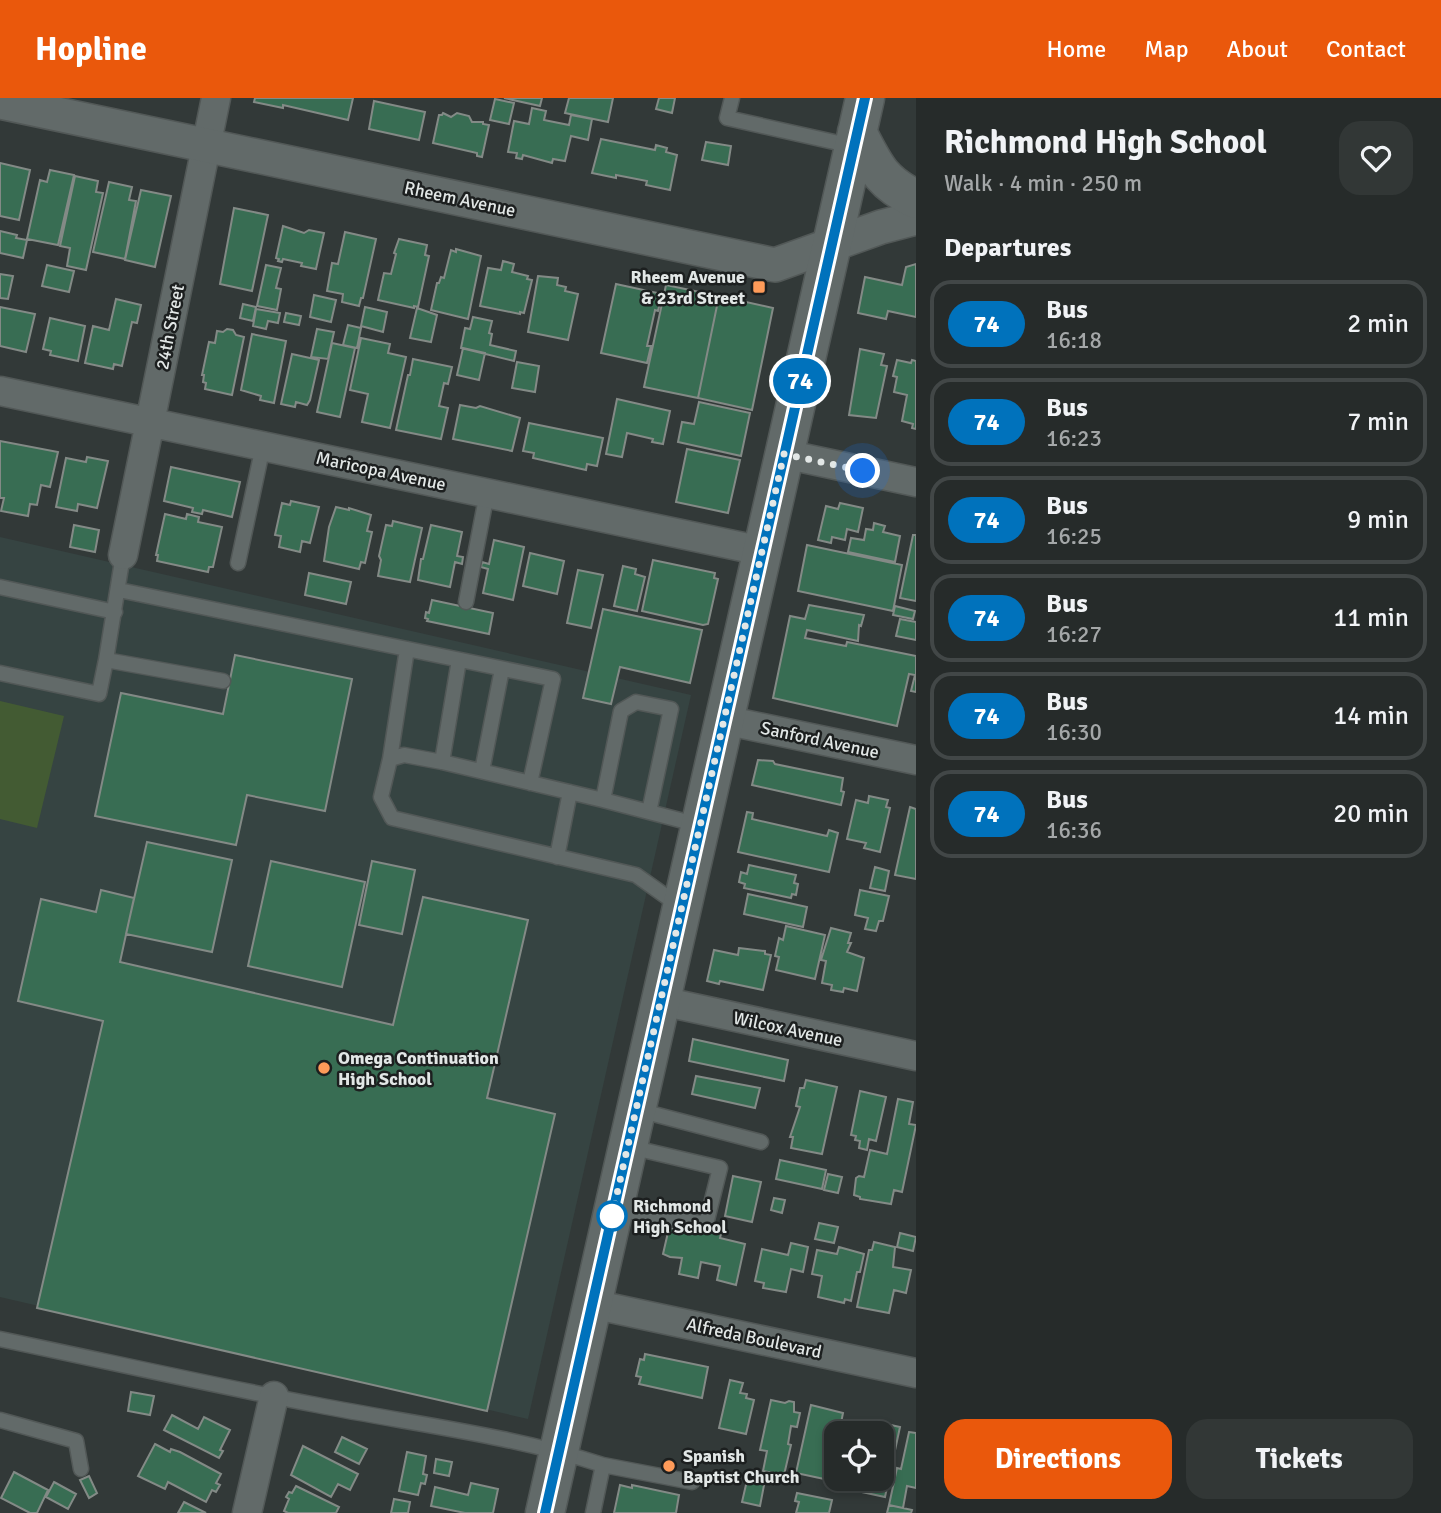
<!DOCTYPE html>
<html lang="en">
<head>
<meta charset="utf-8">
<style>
	body { margin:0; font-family:Signika,sans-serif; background:#323736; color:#f1f3f6; height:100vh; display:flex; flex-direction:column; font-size:26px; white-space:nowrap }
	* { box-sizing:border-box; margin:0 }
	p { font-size:23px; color:#a4a7a8 }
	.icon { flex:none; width:38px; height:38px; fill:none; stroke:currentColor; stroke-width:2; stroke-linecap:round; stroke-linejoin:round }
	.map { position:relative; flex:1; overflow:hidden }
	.panel { display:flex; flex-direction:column; background:#262b2a; width:525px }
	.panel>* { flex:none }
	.badge { padding:0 14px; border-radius:23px; font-size:24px; line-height:46px }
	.tools { position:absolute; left:824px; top:1323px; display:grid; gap:14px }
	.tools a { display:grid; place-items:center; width:70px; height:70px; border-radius:14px; background:#262b2a; box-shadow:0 4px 10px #0003,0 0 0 2px #424747; font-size:35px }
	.you { position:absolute; width:35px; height:35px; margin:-18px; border:5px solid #fff; border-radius:50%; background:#1a73e8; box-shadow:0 0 0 10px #1a73e833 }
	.map>.badge { position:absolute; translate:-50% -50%; box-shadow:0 0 0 4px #fff }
	h2 { padding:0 28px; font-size:26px; line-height:63px }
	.round { display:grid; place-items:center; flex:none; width:74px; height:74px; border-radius:21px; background:#323736 }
	.head { display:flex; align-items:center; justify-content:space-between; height:119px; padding:0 28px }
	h1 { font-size:33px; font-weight:700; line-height:52px }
	.primary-button { display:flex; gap:14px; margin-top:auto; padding:14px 28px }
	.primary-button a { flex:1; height:80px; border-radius:21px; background:#ea580c; color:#fff; font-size:28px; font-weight:700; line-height:80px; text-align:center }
	.primary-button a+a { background:#323736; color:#f1f3f6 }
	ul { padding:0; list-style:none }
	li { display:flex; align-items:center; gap:21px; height:88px; margin:0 14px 10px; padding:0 14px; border:4px solid #424747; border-radius:21px }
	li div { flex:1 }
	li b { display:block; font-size:26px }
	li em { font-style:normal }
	li .badge { min-width:77px; font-weight:700; text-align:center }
	header { display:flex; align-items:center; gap:42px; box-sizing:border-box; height:98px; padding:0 35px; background:#ea580c; color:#fff }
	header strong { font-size:33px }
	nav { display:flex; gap:38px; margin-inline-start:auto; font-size:24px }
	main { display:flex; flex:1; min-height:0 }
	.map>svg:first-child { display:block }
</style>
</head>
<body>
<header>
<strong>Hopline</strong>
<nav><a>Home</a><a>Map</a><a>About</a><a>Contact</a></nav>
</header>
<main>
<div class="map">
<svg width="916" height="1415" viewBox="0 0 916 1415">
	<rect width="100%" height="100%" fill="#323938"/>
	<path fill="#364442" d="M0,439L691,597L528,1321L0,1199Z"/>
	<path fill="#435b33" d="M0,603L64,618L37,730L0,721Z"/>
	<path fill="#386d53" stroke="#838a86" stroke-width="2" d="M255,0H353L348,22L283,7V10L254,4Z
		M504,0H542L540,8Z
		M569,0H613L608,24L565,15Z
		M659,0H675L672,15L656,11Z
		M495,1L514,5L509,26L490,22Z
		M374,3L425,14L419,42L369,31Z
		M532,10L546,13L544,22L569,27L571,17L592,21L588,42L571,38L565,63L553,61L552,65L523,57L522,61L516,60L517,55L508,54L514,23L529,26Z
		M443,15L451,19L457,15L469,18L472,24H483V26L489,27L482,59L477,58V55L433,45L439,17H442Z
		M601,41L655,52L656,47L667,50L666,54L677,57L670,92L646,87L647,83L616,77V80L592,75Z
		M706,44L731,48L728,67L702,62Z
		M0,65L30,72L19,122L0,118Z
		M50,72L74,77L58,147L27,141L40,82L47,84Z
		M75,78L98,83L96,94L103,95L86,172L67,168L70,150L60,148Z
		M109,84L132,89L129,102L136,103L125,161L93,154Z
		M141,92L171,98L155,169L125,162Z
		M234,110L268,117L252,193L220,186Z
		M283,128L304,135L309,132L324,135L316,171L301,168L302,165L283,161L282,164L278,163L279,161L276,160Z
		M0,133L17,137L16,140L27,142L23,160L0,155Z
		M345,134L376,141L363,200H361L359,208L342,204L343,196L327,193L332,165L338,166Z
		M399,141L427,147L425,157L429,158L418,209L414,208V210L378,202L384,175L391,176L396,156L394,155Z
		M456,151L481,158L468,221L431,212L437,185H439L441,179L444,180L451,152L456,154Z
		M503,163L514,166L512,174L528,178L527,181L532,182L524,215L520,214V216L480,208L488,170L501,172Z
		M916,166V219L888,213L886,221L858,215L865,179L902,187L906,169Z
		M47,167L74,173L69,194L42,188Z
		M266,167L281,170L276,190L281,191L277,212L257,208Z
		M0,176L13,178L8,201L0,200Z
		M538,178L558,180L557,187L566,189L565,193L578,196L568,242L528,234Z
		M616,186L662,196L658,213L655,212L647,248H651L647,265L601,255Z
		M666,187L719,198L698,300L644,289Z
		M314,197L336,202L331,224L310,219Z
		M719,198L773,210L752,312L698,300Z
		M116,201L141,207L137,225L132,224L122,268L114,266L113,271L85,265L93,228L109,232Z
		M243,206L256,209L253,223L240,220Z
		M0,209L35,216L26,254L0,248Z
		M365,209L387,214L383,234L361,228Z
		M417,210L437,217L431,244L410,240Z
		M256,211L280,215L278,225L268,223L266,231L253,228Z
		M286,215L301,218L299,227L284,224Z
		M473,219L492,223L489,235L492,236L490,247L516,253L514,263L461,250L465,230L470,231Z
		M50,220L85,228L78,263L50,257L51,253L43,251Z
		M348,227L361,230L357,250L343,247Z
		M227,231L233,232L236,237L244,239L232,297L205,291L206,285L203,284L204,277H202L209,244L215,245L217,233L223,234Z
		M317,231L334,234L328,261L311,259Z
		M252,236L286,243L274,305L260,302L261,298L241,292Z
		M361,240L390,246L388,255L406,259L390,330L362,324L368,296L350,292Z
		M332,245L355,250L340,319L317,314Z
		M463,250L485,255L479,282L457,277Z
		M860,251L884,256L881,267L887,268L876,320L849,317Z
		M292,256L319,262L310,302L307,307L296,304L295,309L281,306Z
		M413,261L452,269L448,286L444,285L439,308L448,310L441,341L396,332L408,277H410Z
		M897,262L911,265L912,262L916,263V331L912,330L913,326L902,323L907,297L894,294L897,279L893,278Z
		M517,264L539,268L535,294L512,290Z
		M617,301L670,313L663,346L652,344L653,341L627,335L622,359L606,356Z
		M699,304L750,315L741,358L678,344L682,324L694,326Z
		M460,307L476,310L480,308L520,320L512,353L453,341Z
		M529,325L603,340L597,368L587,366L586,372L533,360L534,355L523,353Z
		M0,343L58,354L50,389L41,387L37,407L30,406L28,418L1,413L4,400H0Z
		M687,351L740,362L728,415L676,404Z
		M87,359L108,363L97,410L78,406L77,413L56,409L66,360L86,364Z
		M171,369L240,384L232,419L203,412L202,416L192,414L193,410L164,403Z
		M291,403L319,409L310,445L302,443L300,454L279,449L281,438L275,437L282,405L290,407Z
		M840,405L863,410L858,434L847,431L845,442L832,439L831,445L818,442L826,408L838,411Z
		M336,409L349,412V410L371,417L367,433L372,434L365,465L361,464L359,471L324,463L329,429Z
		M165,416L186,421L187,416L199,419L198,424L222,429L213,469H209L208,474L157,463L158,457H156Z
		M393,423L422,430L410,484L378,478L381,462L379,458L386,427L392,428Z
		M874,425L885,428L883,434L900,438L895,464L848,454L851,440L864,442L866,431L873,432Z
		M74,427L99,432L95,454L70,449Z
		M431,427L462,434L457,458L463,459L462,466L455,464L450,489L418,482L421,461H423Z
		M913,437H916V503L900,500Z
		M494,442L524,449L513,502L483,495L488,471L481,469L482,464L489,466Z
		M807,447L902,467L893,513L798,493Z
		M530,455L564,463L557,496L523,488Z
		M653,462L715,475L714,480L718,481L708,526L703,527L642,513Z
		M623,468L636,471L635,476L645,479L637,513L614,508Z
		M578,472L603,477L591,530L567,525Z
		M309,475L351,484L346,506L305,497Z
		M432,502L493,515L489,536L427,523L428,521L425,520L426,514L429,515Z
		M809,507L864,517L861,528L859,527L858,543L807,532L805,540L846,548L847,544L916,558V594L911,593L915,577L909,576L897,628L773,600L790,518L805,521Z
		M895,508L915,513L913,521L893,517Z
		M603,511L702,532L690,585L620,569L611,606L583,600Z
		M900,521L916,524V542L896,538Z
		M235,557L352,581L325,713L247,697L236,747L95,718L121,595L223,616Z
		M758,662L773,663L775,666L843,680L841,693L844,694L841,707L752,687Z
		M869,698L888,702L886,709L890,710L880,754L864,750L866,745L847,741L856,702L868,705Z
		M910,709L916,711V781L895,777Z
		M747,714L753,715L752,721L827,738L829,732L838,735L829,774L738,754Z
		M147,744L232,762L212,854L126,836Z
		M271,763L365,784L342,889L248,868Z
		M372,763L415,772L402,836L359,827Z
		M749,767L796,777L794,785L798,786L796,797L792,796L791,800L744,790L745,786L739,784L741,774L747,776Z
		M875,769L889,773L885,793L870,790Z
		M101,792L134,800L120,864L393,927L423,799L528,822L487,1000L555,1016L487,1313L37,1210L103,923L18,903L41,801L96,814Z
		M860,792L889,798L883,823H879L876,833L865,831L868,820L855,817Z
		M748,796L807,809L803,829L744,816Z
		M786,828L825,837L815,881L776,872L779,859L775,858L779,840L783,842Z
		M831,830L851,835L848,845H851L847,854L864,860L857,893L844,890L843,894L831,892L832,887L822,885L826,863L821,862Z
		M739,850L765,853V856L771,857L763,892L720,883L719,886L707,883L714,852L738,857Z
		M693,941L788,962L784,983L689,963Z
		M696,978L760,990L755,1010L692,996Z
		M806,982L837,989L822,1056L791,1050L793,1039H790L800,1009L796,1008L800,990H804Z
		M860,993L886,999L876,1043L869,1041L867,1052L859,1050L860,1043L855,1042L856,1038L851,1037Z
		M898,1001L913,1004L909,1026L916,1027L902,1094L894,1092L891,1106L860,1101V1099L854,1097L856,1080L859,1078L864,1079L870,1052L887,1056Z
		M780,1062L826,1072L822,1091L776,1081Z
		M828,1076L842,1079L838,1095L824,1092Z
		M733,1078L761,1084L752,1124L725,1118Z
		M774,1100L785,1102L782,1115L771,1112Z
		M819,1125L838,1129L834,1145L815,1141Z
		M669,1130L693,1135L694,1130L721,1136L720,1140L745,1146L736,1187L717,1182L720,1168L701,1164L698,1180L679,1176L682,1160L670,1159L663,1156Z
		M900,1135L916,1139L913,1153L897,1149Z
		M874,1144L895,1149L893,1169L911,1172L906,1195L894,1192L889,1215L857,1209L869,1152H872Z
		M791,1145L808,1149L803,1174L791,1171L786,1194L763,1190L764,1185L755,1183L762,1151L788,1157Z
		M839,1149L864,1156L860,1174H857L851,1203L845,1201L844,1205L818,1199L822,1178L812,1176L817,1152L837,1156Z
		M645,1256L708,1269L702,1300L639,1286L641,1279L636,1278L640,1261L644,1262Z
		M730,1282L743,1285L740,1295L747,1296L746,1300L754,1302L746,1336L719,1330Z
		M131,1294L154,1298L150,1317L128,1313Z
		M771,1302L785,1305L789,1303L794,1304V1314L800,1315L797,1329L791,1328L788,1346L791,1347L784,1377L763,1373L767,1353L760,1352Z
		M811,1307L843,1315L839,1335H836L829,1382L796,1375Z
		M172,1317L198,1331L204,1319L230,1332L220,1352L223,1353L219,1360L164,1332Z
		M873,1323L900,1329L885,1399L843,1390L845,1381H882V1335H863L864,1333L870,1335Z
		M909,1334L916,1335V1390L907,1388L903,1410L889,1407L897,1370L901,1371Z
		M342,1339L367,1351L359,1366L335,1354Z
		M155,1346L170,1354L171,1351L180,1354L221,1376L216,1385L220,1387L216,1394L212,1392L206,1404L168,1384L165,1391L138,1378Z
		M303,1348L358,1376L350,1392L338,1386L331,1399L291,1377Z
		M407,1354L426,1358L423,1376L427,1377L425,1386L421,1385L418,1397L399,1393Z
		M436,1361L452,1364L449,1378L434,1375Z
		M14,1374L48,1392L37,1415H30L1,1400Z
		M89,1378L97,1395L89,1400L80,1382Z
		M748,1378L765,1382L760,1408L742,1404Z
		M54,1384L76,1396L68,1411L46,1399Z
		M471,1385L498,1391L493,1415H465L431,1408L435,1389L468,1397Z
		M620,1387L632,1390V1387L679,1397L676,1415H614Z
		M296,1388L339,1409L336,1415H288L284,1413L289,1401L286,1399L289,1394L292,1395Z
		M797,1395L832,1402L829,1415H796L799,1404L795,1403Z
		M394,1401L410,1404L408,1415H391Z
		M184,1404L206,1415H178Z
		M889,1407L912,1412L911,1415H887Z"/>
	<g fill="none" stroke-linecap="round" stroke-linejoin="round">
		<defs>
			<path id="service" d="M732,0L727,20L852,48
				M123,457L106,562L223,583
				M238,465L263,348
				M0,489L115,514
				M119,492L553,581L530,685
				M466,504L487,395
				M0,575L99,596L106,562
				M390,661L407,551
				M442,664L459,562
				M482,673L502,571
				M603,702L442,664L404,657L390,661L381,699L392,720L636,777L681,809
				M649,714L671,611L636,604L621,613L603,702L699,727
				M557,759L570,694
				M638,1012L761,1044
				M615,1111L706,1126L720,1070L630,1049
				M0,1241C106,1263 211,1287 317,1307C413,1326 510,1337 603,1367
				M0,1322L76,1343L81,1371
				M593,1415L603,1367L692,1384"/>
			<path id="minor" d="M0,293L762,453
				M784,356L916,384
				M123,457L216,0
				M724,622L916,662
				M661,903L916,958
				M592,1206L916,1275
				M247,1415L274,1298"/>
			<path id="tertiary" d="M0,4L775,167L881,129L916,120"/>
			<path id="secondary" d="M857,34C875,68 880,84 916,101
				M545,1415L865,0"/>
		</defs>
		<use href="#service" stroke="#525857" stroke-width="17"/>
		<use href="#minor" stroke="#525857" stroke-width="31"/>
		<use href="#tertiary" stroke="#525857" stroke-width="36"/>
		<use href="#secondary" stroke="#525857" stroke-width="41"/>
		<use href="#service" stroke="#626a69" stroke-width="14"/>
		<use href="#minor" stroke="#626a69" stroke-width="28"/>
		<use href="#tertiary" stroke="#626a69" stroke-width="33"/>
		<use href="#secondary" stroke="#626a69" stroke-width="38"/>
	</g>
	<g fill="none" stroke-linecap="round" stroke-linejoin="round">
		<defs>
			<path id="line" d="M545,1415L865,0"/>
		</defs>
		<use href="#line" stroke="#fff" stroke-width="16"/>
		<use href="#line" stroke="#0072bc" stroke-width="10"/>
		<path stroke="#e2e7e6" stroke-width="7" stroke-dasharray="0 12.6" d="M612,1118L784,356L863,373"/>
	</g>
	<g fill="#fe9b59" stroke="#1c1f1f" stroke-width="2.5">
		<rect x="752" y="182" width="14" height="14" rx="3.5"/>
		<circle cx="324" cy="970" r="7"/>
		<circle cx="669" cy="1368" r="7"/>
	</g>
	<circle fill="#fff" stroke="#0072bc" stroke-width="3.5" cx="612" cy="1118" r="14"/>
	<g text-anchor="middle" stroke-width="5" stroke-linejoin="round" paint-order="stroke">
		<g font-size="18" fill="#e2e7e6" stroke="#1c1f1f">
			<text transform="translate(460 101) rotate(12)" y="6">Rheem Avenue</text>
			<text transform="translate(170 229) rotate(-79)" y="6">24th Street</text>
			<text transform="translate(381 373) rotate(12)" y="6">Maricopa Avenue</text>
			<text transform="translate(820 642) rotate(12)" y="6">Sanford Avenue</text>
			<text transform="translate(788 931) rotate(12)" y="6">Wilcox Avenue</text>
			<text transform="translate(754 1240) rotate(12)" y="6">Alfreda Boulevard</text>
		</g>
		<g font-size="18" font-weight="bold" fill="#e2e7e6" stroke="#1c1f1f" text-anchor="start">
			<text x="745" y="185" text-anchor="end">Rheem Avenue<tspan x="745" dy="21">&amp; 23rd Street</tspan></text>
			<text x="338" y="966">Omega Continuation<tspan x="338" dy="21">High School</tspan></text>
			<text x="683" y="1364">Spanish<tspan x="683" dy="21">Baptist Church</tspan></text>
		</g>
		<g font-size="18" font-weight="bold" fill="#e2e7e6" stroke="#1c1f1f" text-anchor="start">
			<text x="633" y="1114">Richmond<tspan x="633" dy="21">High School</tspan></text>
		</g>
	</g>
</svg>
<div class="tools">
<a><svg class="icon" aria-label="locate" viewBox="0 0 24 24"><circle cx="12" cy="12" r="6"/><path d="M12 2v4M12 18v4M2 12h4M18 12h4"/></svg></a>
</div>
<div class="you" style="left:863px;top:373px"></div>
<b class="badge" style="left:800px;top:283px;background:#0072bc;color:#fff">74</b>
</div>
<section class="panel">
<div class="head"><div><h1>Richmond High School</h1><p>Walk · 4 min · 250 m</p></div><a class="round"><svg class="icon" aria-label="heart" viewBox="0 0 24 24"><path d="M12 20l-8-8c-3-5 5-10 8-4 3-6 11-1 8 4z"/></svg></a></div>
<h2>Departures</h2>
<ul>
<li><span class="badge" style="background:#0072bc;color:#fff">74</span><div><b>Bus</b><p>16:18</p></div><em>2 min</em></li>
<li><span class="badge" style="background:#0072bc;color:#fff">74</span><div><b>Bus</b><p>16:23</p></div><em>7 min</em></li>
<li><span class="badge" style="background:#0072bc;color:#fff">74</span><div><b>Bus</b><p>16:25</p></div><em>9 min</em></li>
<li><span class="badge" style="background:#0072bc;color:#fff">74</span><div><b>Bus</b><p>16:27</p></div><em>11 min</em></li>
<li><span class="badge" style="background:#0072bc;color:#fff">74</span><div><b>Bus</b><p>16:30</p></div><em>14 min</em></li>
<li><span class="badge" style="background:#0072bc;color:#fff">74</span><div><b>Bus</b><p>16:36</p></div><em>20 min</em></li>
</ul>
<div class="primary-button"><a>Directions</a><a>Tickets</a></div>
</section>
</main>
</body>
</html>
